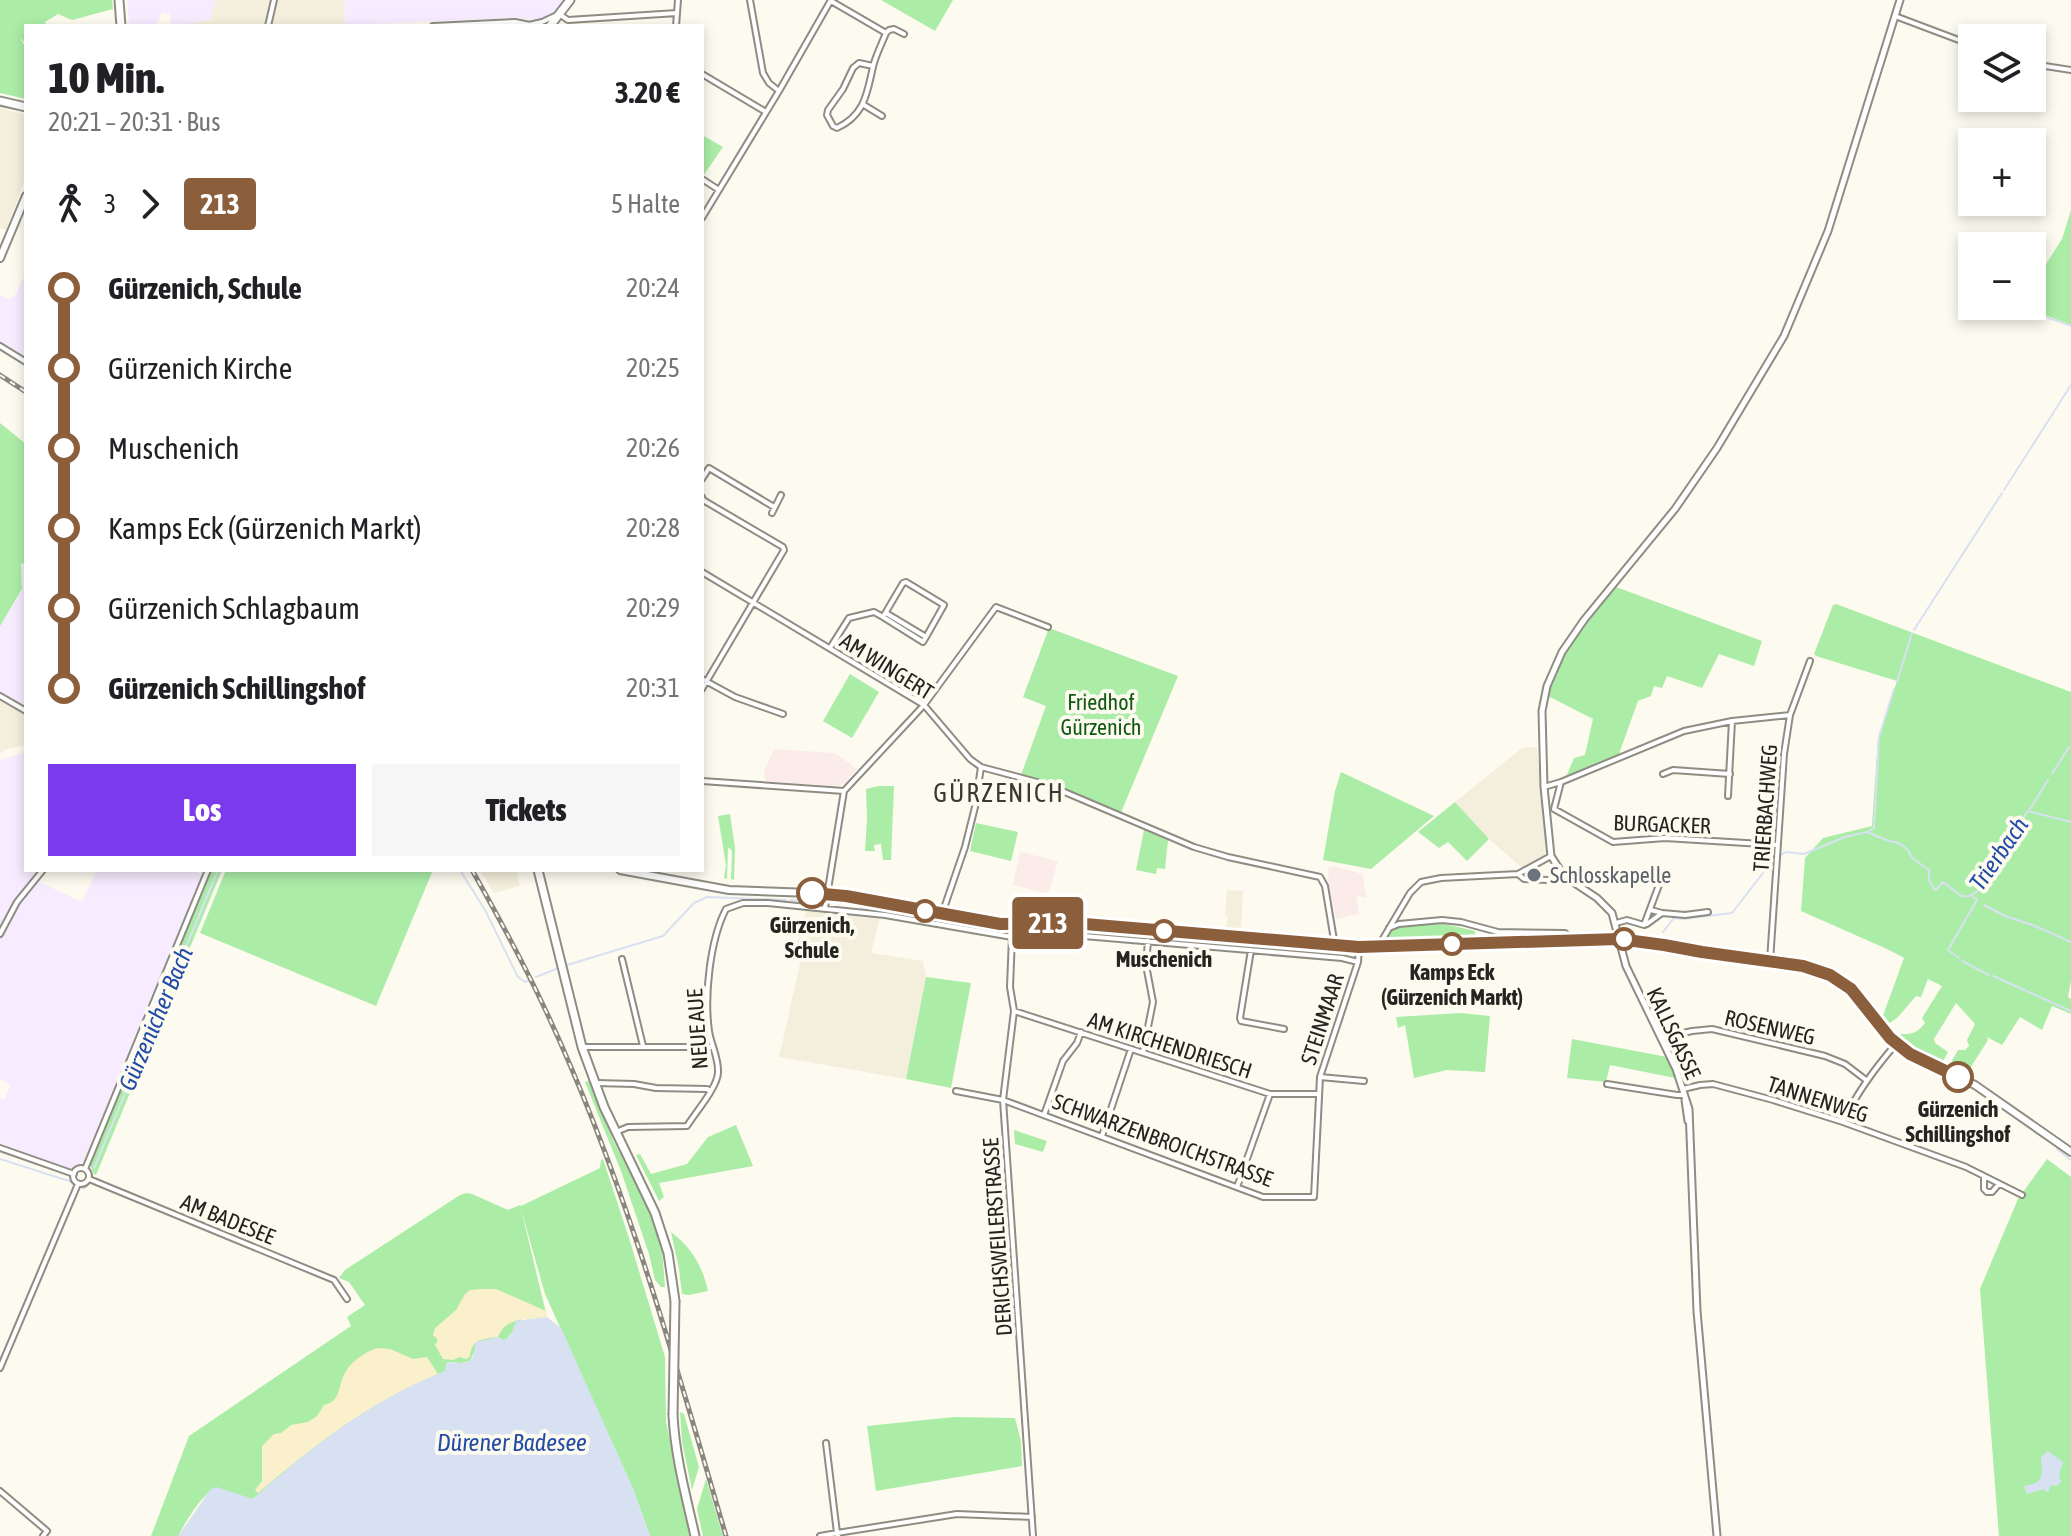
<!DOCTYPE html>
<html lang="de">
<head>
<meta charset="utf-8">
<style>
	body { margin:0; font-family:"Asap Condensed",sans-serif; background:#f6f6f6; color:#202124; height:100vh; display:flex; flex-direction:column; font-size:30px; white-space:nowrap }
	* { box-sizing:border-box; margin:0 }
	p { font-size:26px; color:#757577 }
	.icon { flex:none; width:44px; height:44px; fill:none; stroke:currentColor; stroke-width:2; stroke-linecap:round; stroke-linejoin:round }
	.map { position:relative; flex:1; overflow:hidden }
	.panel { position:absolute; left:24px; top:24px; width:680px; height:848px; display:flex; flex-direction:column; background:#fff; border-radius:0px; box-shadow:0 4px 12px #0003 }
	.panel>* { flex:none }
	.badge { padding:0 16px; border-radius:6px; font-size:28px; line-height:52px }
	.buttons { position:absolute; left:1958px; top:24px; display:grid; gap:16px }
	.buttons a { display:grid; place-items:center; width:88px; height:88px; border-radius:0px; background:#fff; box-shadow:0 4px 12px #0003; font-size:40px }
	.map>.badge { position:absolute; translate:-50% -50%; box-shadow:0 0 0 4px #fff }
	.legs { display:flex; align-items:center; gap:12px; height:88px; padding:0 24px; font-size:26px }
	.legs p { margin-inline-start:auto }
	.summary { display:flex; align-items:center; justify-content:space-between; height:136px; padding:0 24px }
	h1 { font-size:44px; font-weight:800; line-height:60px }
	.action { display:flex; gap:16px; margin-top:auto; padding:16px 24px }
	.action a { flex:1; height:92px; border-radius:0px; background:#7c3aed; color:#fff; font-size:32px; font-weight:800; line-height:92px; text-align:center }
	.action a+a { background:#f6f6f6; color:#202124 }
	ul { padding:0 24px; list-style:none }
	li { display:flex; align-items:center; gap:28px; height:80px; font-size:30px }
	li i { display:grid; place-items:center; width:12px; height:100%; margin:0 10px; background:currentColor }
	li i::after { content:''; width:20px; height:20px; margin:-10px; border:6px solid; border-radius:50%; background:#fff }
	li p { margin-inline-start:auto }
	li:first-child i { background:linear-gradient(#0000 50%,currentColor 0) }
	li:last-child i { background:linear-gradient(currentColor 50%,#0000 0) }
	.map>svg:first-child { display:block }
</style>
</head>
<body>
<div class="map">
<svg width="2071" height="1536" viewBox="0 0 2071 1536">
	<rect width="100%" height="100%" fill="#fdfaef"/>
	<path fill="#f3efdc" d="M216,0H270L264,26H171L210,20Z
		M278,0H346L344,4L345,25L272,26Z
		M0,108L26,115V176L6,230L0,228Z
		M0,698L26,713V745L7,749L0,753Z
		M1537,747L1547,852L1540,859L1522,868L1489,839L1455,802L1522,748Z
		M480,870H516L520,886L494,893Z
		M1227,890L1243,891L1241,930L1226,929L1228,917L1225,916Z
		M806,911L880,918L871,953L923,961L926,977L906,1079L779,1057L801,959L795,951Z"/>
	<path fill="#f7ebff" d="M127,0H216L210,20L171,26L170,14L162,13L156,26H129Z
		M346,0H565L561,6L541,20L515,18L345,25L344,4Z
		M26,273V359L0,343V295L8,299L15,296Z
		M21,562L26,565V707L0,693V626L22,590Z
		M26,752V870H36L31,878L82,902L97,870H189L203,875L83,1162L74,1168H68L0,1143V1098L4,1100L11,1085L0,1079V760Z"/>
	<path fill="#fcece9" d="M774,749L835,753L857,769L844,784L835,786L765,781L764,772Z
		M1020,852L1058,861L1048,894L1013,885Z
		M1334,866L1362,874L1367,898L1356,895L1359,914L1336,919L1327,878L1329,876L1327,868Z"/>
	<path fill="#abeda7" d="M0,0H112L113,9L72,20L58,14L45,22L47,26H26V44L20,37L26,49V99L0,93Z
		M881,0H953L935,31Z
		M702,135L723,147L703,176H702Z
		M2071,210V325L2022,306H2032V286L2062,239Z
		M0,423L26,444V565L21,563L22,589L0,626Z
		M1616,587L1762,641L1754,666L1719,654L1702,688L1667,676L1662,688L1654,686L1651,696L1638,701L1619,754L1566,777L1574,758L1585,755L1593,719L1548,696C1559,652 1589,621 1616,587Z
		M1836,604L2071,692V981L2068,997L2071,999V1014L2052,1006L2042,1030L2020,1017L2002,1045L1987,1037L1988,1040L1967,1073L1953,1067L1952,1061L1958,1050H1965L1969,1046L1967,1040L1975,1024L1956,1003L1934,1039L1935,1043L1948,1052L1941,1065L1915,1052L1898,1039L1901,1034C1913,1034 1917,1033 1925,1023L1922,1018L1942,986L1928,979L1921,997L1916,996L1898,1017L1886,1026L1881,1021L1904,958L1887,949L1801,911L1805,858L1823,838L1872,826L1878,737L1897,681L1816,656L1814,654L1833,605Z
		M1049,628L1178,676L1120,815L1047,782L1021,775L1046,706L1023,697Z
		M850,674L879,692L852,738L823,721Z
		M1341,772L1434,816L1371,869L1323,860L1335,791Z
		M879,786H894L891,860H883L881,844L874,845L875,851H865L867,818L866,789Z
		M1455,802L1489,839L1467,861L1448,842L1439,848L1418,832Z
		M730,814L735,848L734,880L731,879L732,852L731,849L728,848L727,879L724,878L726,865L718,816Z
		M976,823L1018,832L1011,861L970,851Z
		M1144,830L1168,840L1165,869L1157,868L1156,874L1136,870Z
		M211,870H222L96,1175L94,1174L90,1165Z
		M226,870H433L376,1006L200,933Z
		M1441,923L1475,931V937L1383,942L1391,930L1400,927Z
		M926,977L971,983L951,1088L906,1079Z
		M1460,1013L1490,1016L1485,1072L1447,1070L1414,1078L1405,1025L1398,1028L1396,1017Z
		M1572,1039L1667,1057L1675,1078L1610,1065L1606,1082L1567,1078Z
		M589,1081L614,1142L648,1206L662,1249L665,1287H661L655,1280L649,1254L621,1171L585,1082Z
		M736,1125L753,1166L659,1183L664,1197L659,1201L636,1155L640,1154L651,1174L687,1164L708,1137Z
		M1014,1130L1047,1141L1043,1152L1015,1144Z
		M603,1159L629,1238L665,1357L666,1422L691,1536H650L633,1489L545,1294L521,1209L547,1317L522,1319L507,1339L474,1353L470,1361L461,1363L447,1362L445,1371L252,1499L216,1488C200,1496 187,1520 178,1536H151L189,1436L351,1326L347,1317L365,1305L349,1282L339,1278L345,1270L460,1195L466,1193L472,1194L508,1210L520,1205L521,1206L600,1168L601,1160Z
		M2047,1159L2071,1177V1536H1999L1980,1289L2018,1199Z
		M671,1232C692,1248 702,1265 708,1291L689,1295L682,1294L679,1269Z
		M680,1412L684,1414L699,1467L692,1490L682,1442Z
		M954,1417L1015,1418L1021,1441L1022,1466L876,1491L867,1426Z
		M706,1479L723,1536H703L697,1509Z"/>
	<path fill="#faf0cb" d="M480,1289H496L546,1311L547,1317C528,1319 505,1317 498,1337C482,1339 471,1339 470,1357L466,1359L460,1357L453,1360L443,1359L435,1345L437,1342V1339L433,1335L435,1328L456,1310L465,1294L470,1290Z
		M377,1348L390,1349L413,1359L427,1357L438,1374C367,1404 316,1444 258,1493L255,1490L262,1481V1446L274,1434L281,1433L291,1425L308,1422L317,1416L324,1405C342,1401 337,1386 345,1373C351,1361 364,1353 377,1348Z"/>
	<path fill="#d8e1f2" d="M547,1317L561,1328L566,1339L633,1489L650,1536H178L211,1489L216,1487L253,1499C312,1446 370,1401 445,1371L447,1362C456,1363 471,1366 474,1354C475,1350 474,1346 476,1342L498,1337L504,1340C512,1338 513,1329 516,1321Z
		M2048,1451L2063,1462L2059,1475L2061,1482L2058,1485L2050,1486L2049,1491L2046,1492L2044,1489L2027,1494L2024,1486C2046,1483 2042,1474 2041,1457Z"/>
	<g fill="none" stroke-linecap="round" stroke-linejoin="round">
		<path stroke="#d8e1f2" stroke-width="2" d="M2019,307L2071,326
			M2004,490L2071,385
			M1914,630L2002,493
			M1897,682L1912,633
			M2052,774L2069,747
			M2030,809L2048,780
			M1869,831L1874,828L1879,737L1894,689
			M460,870L485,910L518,977L525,982L529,980
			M790,900L822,902
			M831,902L842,904
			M1984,905L2005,916L2035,926L2071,942
			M861,908L1009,931L1049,928L1149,936
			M1663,932L1674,918L1684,919L1732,913L1773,860L1782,854L1786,852L1804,854L1845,837L1867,832L1889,841L1899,843L1908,850L1912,858L1929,870V880L1934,889L1936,890L1943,882C1948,885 1957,894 1962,896C1986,903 2016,826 2028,811L2071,822
			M1485,937L1561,936
			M1169,938L1334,951
			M1959,958L1948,950L1977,900L1972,896
			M1962,961L1989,975
			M567,965L663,936L694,903L707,897L786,900
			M1993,976L2071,1011
			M536,977L556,969
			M2057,1149L2071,1160
			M0,1159L72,1182
			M94,1168L218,870
			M83,1189L87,1186"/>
		<defs>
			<path id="minor" d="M750,0L763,73L769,83L779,91
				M831,1L886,33L889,30L894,29L904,34
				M1895,16L1972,45
				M529,25L542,22L559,14L568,20L677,13
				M268,26L274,0
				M433,26L515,22L530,25
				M676,26L678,0
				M2032,64L2071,70
				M873,66L859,63L853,68L843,89L828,110L827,115L833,126L837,128C867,114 867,90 874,63C877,53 882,43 886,33
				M702,74L766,112
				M864,105L882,116
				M702,179L719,190
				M702,218L779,91L831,0
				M0,346L26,362
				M702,479L709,468L774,507
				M702,497L703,500L783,547L784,550L702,689
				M772,513L781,495
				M702,572L924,705L970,759L981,767L1048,785L1194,847L1228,857L1320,877L1325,886L1335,946
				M883,617L923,642L926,637L886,613
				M830,648L849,618L874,612L883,617L903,583L906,582L944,605L926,637
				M702,679L735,697L783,714
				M0,696L26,711
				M1663,774L1673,770L1730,774
				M702,781L844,791
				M1561,782L1684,731L1732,721L1790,715
				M1544,787L1561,782L1554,809L1613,842L1665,838L1778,845
				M1728,796L1732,721
				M1518,874L1524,879L1548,880
				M825,908L844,791L924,705L996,607L1048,627
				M1662,913L1685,915L1708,912
				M942,914L965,847L975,807L981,767
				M1616,923L1627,920L1644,925L1662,877
				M1647,924L1662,913L1651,910
				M1389,928L1399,924L1442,920L1461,922L1498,932L1565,933L1572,939
				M0,934L17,902L43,870
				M1012,937L1010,987L1014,1011L1003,1100L1033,1536
				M1378,947L1410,893L1421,882L1441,878L1518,874L1551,856
				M1251,950L1240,1018L1241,1021L1284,1029
				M622,959L643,1046
				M1770,961L1784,754L1790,715L1810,661
				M1014,1011L1270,1094H1319
				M1661,1038L1692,1031L1712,1029L1825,1056L1845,1064L1866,1080
				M583,1047H712
				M1143,1052L1153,1002L1146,965L1148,941
				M1320,1077L1364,1081
				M596,1083L634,1084L656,1088L707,1089L710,1091
				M1607,1084L1677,1095H1683
				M1683,1089L1700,1085L1713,1084L1773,1100L1843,1122L1966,1167L2022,1195
				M956,1091L1003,1100L1263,1197H1314L1320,1077L1358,962L1359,947
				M1044,1115L1063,1061L1077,1043L1081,1032
				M1843,1122C1857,1092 1875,1068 1896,1044
				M616,1132L628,1127L687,1126C695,1113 717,1088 718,1073C719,1058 711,1045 709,1031C704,996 710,940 726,909L743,903H768L885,915L1012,937L1044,934L1072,935L1342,958L1358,962
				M1102,1136L1131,1049
				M0,1148L74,1174
				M73 1176a8 8 0 1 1 16 0a8 8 0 1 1-16 0Z
				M85,1169L208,870
				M1984,1177V1189L1987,1192H1992L1999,1184
				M89,1179L334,1280L347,1299
				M1237,1187L1270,1094
				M0,1368L78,1184
				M0,1491L47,1531L43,1536
				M820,1536L837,1533L826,1443
				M838,1536L837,1533L957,1514L1032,1517"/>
			<path id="tertiary" d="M1685,1100L1688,1121
				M1717,1536L1697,1311L1689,1109L1676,1069L1626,966L1612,913L1597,898L1564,876L1551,856L1544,787L1542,711L1547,686L1562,652L1584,620L1675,509L1717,448L1784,336L1828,231L1900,0"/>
			<path id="secondary" d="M0,258L26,196
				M620,870L729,890L812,893L846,896L1000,924L1073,923L1359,947L1619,939L1702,952L1803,966L1830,975L1851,989L1890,1038L1910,1054L1975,1085L2071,1152"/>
			<path id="primary" d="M119,0L121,26
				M550,26L570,0
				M0,101L26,107
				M538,870L582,1047L604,1107L655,1213L668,1253L675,1301
				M673,1415C675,1456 686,1496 695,1536"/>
		</defs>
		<use href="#minor" stroke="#8f8d83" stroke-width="8"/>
		<use href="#tertiary" stroke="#8f8d83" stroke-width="9"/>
		<use href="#secondary" stroke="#8f8d83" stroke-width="10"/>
		<use href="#primary" stroke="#8f8d83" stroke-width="11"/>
		<use href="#minor" stroke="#fff" stroke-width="4"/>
		<use href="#tertiary" stroke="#fff" stroke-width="5"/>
		<use href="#secondary" stroke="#fff" stroke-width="6"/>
		<use href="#primary" stroke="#fff" stroke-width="7"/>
		<defs>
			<path id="rail" d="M0,375L26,392
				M472,870C498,916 523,962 545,1009C624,1177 674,1358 726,1536"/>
		</defs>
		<use href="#rail" stroke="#88867f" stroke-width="5"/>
		<use href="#rail" stroke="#fdfaef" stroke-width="2" stroke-dasharray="6" stroke-linecap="butt"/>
		<defs>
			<path id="primary-bridge" d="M673,1415L675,1301"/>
		</defs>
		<use href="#primary-bridge" stroke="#8f8d83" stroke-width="11" stroke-linecap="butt"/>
		<use href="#primary-bridge" stroke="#fff" stroke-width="7"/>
	</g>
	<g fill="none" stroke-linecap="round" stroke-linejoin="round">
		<defs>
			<path id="line-1" d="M812,893L846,896L1000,924L1073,923L1359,947L1619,939L1664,945L1702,952L1803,966L1830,975L1851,989L1890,1038L1910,1054L1958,1077"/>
		</defs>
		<use href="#line-1" stroke="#fff" stroke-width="18"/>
		<use href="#line-1" stroke="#8b5e3c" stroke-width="12"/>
	</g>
	<circle fill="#6b7280" stroke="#fdfaef" stroke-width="3" cx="1534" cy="875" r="8"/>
	<g fill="#fff" stroke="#8b5e3c" stroke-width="4">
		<circle cx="812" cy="893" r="14"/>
		<circle cx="925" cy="911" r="10"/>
		<circle cx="1164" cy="931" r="10"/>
		<circle cx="1624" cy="939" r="10"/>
		<circle cx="1452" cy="944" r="10"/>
		<circle cx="1958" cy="1077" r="14"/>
	</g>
	<g text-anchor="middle" stroke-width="8" stroke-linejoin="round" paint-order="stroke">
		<g font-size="22" fill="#252420" stroke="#fdfaef">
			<text transform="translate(887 666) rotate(32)" y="8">AM WINGERT</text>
			<text transform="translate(1765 808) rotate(-86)" y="8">TRIERBACHWEG</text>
			<text transform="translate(1662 824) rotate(2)" y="8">BURGACKER</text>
			<text transform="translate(1322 1019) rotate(-72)" y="8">STEINMAAR</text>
			<text transform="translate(1770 1027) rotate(13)" y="8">ROSENWEG</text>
			<text transform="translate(697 1029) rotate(-94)" y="8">NEUE AUE</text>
			<text transform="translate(1674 1033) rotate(65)" y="8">KALLSGASSE</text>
			<text transform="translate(1170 1045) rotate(18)" y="8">AM KIRCHENDRIESCH</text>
			<text transform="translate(1818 1099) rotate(18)" y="8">TANNENWEG</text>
			<text transform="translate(1163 1140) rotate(20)" y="8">SCHWARZENBROICHSTRASSE</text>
			<text transform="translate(228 1219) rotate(22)" y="8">AM BADESEE</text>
			<text transform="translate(997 1237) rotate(-94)" y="8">DERICHSWEILERSTRASSE</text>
		</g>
		<g font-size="22" fill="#115912" stroke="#fdfaef">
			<text x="1101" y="710">Friedhof<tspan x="1101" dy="25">Gürzenich</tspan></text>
		</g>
		<g font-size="22" fill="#5b616d" stroke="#fdfaef" text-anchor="start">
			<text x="1550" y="883">Schlosskapelle</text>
		</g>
		<g font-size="22" font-weight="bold" fill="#252420" stroke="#fdfaef">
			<text x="812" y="933">Gürzenich,<tspan x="812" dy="25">Schule</tspan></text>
			<text x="1164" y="967">Muschenich</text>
			<text x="1452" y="980">Kamps Eck<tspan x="1452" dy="25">(Gürzenich Markt)</tspan></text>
			<text x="1958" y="1117">Gürzenich<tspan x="1958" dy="25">Schillingshof</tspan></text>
		</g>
		<g font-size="24" font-style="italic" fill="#224ca7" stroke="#fdfaef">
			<text transform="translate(1999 854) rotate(-55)" y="8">Trierbach</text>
			<text transform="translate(156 1019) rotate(-67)" y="8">Gürzenicher Bach</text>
			<text x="512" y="1451">Dürener Badesee</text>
		</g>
		<g font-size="26" letter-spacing="2" fill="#3b3931" stroke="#fdfaef">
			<text x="999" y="802">GÜRZENICH</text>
		</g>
	</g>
</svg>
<div class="buttons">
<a><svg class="icon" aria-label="layers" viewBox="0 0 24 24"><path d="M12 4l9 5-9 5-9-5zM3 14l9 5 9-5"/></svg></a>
<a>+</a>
<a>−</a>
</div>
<b class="badge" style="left:1048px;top:923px;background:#8b5e3c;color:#fff">213</b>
<section class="panel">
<div class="summary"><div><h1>10 Min.</h1><p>20:21 – 20:31 · Bus</p></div><b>3.20 €</b></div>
<div class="legs"><svg class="icon" aria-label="walk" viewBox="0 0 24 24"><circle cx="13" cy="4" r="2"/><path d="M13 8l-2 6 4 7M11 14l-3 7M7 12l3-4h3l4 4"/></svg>3<svg class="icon" aria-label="forward" viewBox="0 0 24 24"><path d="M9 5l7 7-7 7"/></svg><b class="badge" style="background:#8b5e3c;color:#fff">213</b><p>5 Halte</p></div>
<ul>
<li><i style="color:#8b5e3c"></i><b>Gürzenich, Schule</b><p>20:24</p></li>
<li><i style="color:#8b5e3c"></i><span>Gürzenich Kirche</span><p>20:25</p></li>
<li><i style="color:#8b5e3c"></i><span>Muschenich</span><p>20:26</p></li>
<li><i style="color:#8b5e3c"></i><span>Kamps Eck (Gürzenich Markt)</span><p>20:28</p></li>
<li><i style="color:#8b5e3c"></i><span>Gürzenich Schlagbaum</span><p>20:29</p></li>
<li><i style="color:#8b5e3c"></i><b>Gürzenich Schillingshof</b><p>20:31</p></li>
</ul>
<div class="action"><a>Los</a><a>Tickets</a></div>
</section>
</div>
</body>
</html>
